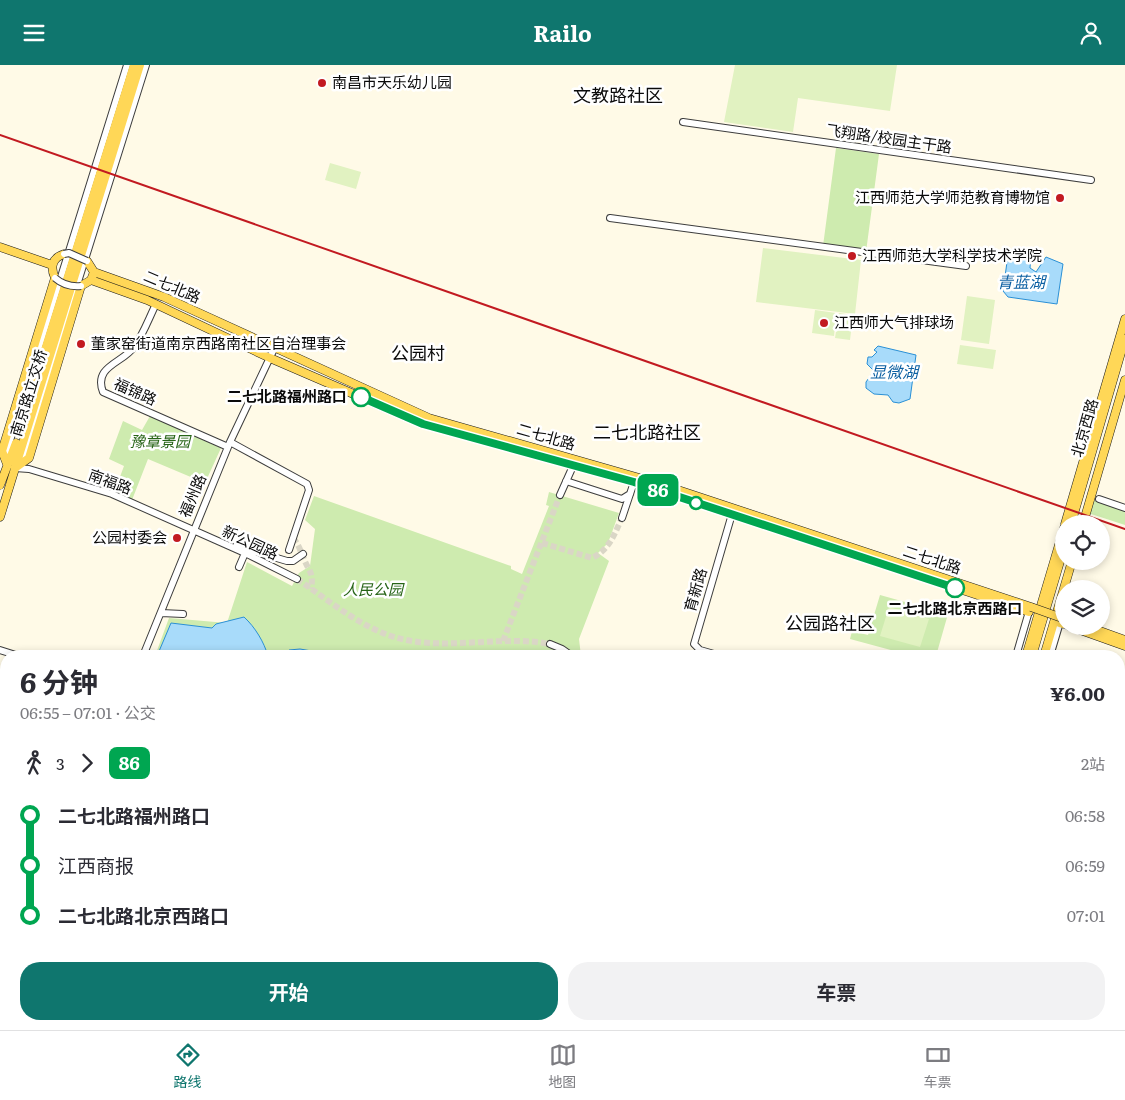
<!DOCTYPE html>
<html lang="zh">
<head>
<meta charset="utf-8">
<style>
	body { margin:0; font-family:Literata,"Noto Sans SC",serif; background:#f2f2f3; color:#2b2b33; height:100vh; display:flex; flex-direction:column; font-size:19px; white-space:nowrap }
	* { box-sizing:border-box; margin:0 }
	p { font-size:16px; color:#7c7c81 }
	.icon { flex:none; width:28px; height:28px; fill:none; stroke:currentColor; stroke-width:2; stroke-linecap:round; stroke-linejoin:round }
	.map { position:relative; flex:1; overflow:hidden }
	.side { position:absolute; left:0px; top:585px; width:1125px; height:380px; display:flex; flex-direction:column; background:#fff; border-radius:20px 20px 0 0; box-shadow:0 2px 8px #0003 }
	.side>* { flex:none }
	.badge { padding:0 10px; border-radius:8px; font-size:18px; line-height:32px }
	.fabs { position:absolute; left:1055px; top:450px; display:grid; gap:10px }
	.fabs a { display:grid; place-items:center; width:55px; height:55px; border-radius:50%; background:#fff; box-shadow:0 2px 8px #0003; font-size:25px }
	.map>.badge { position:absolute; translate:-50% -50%; box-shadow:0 0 0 2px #fff }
	.legs { display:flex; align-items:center; gap:8px; height:55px; padding:0 20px; font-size:16px }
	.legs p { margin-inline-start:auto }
	.summary { display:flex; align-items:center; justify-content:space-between; height:85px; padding:0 20px }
	h1 { font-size:28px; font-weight:700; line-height:38px }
	.action { display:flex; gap:10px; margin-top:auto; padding:10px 20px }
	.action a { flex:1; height:58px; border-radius:20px; background:#0f766e; color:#fff; font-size:20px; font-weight:700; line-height:58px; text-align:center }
	.action a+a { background:#f2f2f3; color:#2b2b33 }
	ul { padding:0 20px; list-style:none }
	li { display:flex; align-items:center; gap:18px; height:50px; font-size:19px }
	li i { display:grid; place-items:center; width:8px; height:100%; margin:0 6px; background:currentColor }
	li i::after { content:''; width:12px; height:12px; margin:-6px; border:4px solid; border-radius:50%; background:#fff }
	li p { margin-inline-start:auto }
	li:first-child i { background:linear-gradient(#0000 50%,currentColor 0) }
	li:last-child i { background:linear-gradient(currentColor 50%,#0000 0) }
	header { display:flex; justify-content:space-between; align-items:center; height:65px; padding:0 20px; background:#0f766e; color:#fff; font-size:22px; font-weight:700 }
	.menu { display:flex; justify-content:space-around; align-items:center; height:70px; border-top:1px solid #e1e1e2; background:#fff; font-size:14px; color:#7c7c81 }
	.menu a { display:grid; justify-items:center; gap:2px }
	.menu .active { color:#0f766e }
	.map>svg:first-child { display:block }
</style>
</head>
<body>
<header><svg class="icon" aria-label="menu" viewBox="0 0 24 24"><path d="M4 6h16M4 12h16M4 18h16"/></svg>Railo<svg class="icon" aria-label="person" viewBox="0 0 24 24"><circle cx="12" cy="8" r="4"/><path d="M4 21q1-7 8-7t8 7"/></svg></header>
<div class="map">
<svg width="1125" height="965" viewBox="0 0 1125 965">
	<rect width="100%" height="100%" fill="#fffae7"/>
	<path fill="#ceebaf" d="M836,83L879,89L866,187L823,181Z
		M150,351L221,383L205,418L148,394L132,435L114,428L124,401L109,394L123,356L142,365Z
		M549,427L619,448L608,478L598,488L609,496L579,574L581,591H155L169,553L227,558L247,497L292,521L299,508L310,501L315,464L305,455L314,431L511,501V504L522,509L549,441L546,440Z
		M1093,435L1125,446V460L1088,448Z
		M880,530L948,549L936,591H913L850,574L852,566L868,570Z
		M443,959H501L499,965H462Z"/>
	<path fill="#e1f2c1" d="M735,0H897L890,46L798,33L793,67L724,57Z
		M330,98L361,107L356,124L325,115Z
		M763,183L861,195L855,249L756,237Z
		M967,231L995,235L989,279L961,275Z
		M815,245L836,248L834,271L812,268Z
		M839,248L853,250L850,275L835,273Z
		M960,280L996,285L993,304L957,299Z
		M889,542L929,554L920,582L880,571Z"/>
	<path fill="#a8dbfa" stroke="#2a90d6" d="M1016,186L1026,187L1031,190L1030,203L1036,207L1046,192L1063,199L1057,239L1008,232L1003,226L1007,197Z
		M878,281L916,290L910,334L899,338L893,337L888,330L874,329L866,323V317L874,306L867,299L868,292H872L877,287L874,285Z
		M244,552C255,562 264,577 268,591H157L171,558L212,563L216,559Z
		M300,584L341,591H285L289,585Z"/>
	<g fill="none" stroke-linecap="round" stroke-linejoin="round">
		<path stroke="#dad6c6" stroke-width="6" stroke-dasharray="6 3" stroke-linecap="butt" d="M293,473C299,480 300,485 304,494C309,507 314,507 311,524
			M542,478L592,493C609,485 614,470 622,453
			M297,514C327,534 356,559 391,571C442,588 498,569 550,579
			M503,576L560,430"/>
		<defs>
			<path id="minor" d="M146,0L24,389L15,403L29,404L112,429L245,488L297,514
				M683,57L1091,115
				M610,153L966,201
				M156,239C149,253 143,270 134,282C123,298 93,301 103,327L228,382
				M230,377L307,419L309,425L289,485
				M7,398L8,382L127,0
				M566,416L622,434L630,429
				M560,430L573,401
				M1099,434L1125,443
				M622,453L634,417
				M236,481L287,496H293L303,489
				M239,502L245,488
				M161,548L183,549
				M550,579L562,584L572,591
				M0,585L19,591
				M143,591L230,377L274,284
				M721,591L700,585L694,579L732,449
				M1016,591L1030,543
				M1050,591L1061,554
				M0,779L6,781
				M0,941L6,944
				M696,959L718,965
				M941,959L954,965
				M13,965L14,959
				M578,965L580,959
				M667,965L669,959
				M791,965L793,959"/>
			<path id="major" d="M0,182L52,200
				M94,207L164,232L429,353L657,418L1031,542
				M91,215L147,235L270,293L423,359L634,417L1029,547
				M26,346L134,0
				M7,399L2,386L55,213C50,202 52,193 64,189
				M15,403L29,393L81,221L91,215L94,207L87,196
				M0,420L16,378
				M0,452L140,0
				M1065,459L1125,254
				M1071,459L1125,274
				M1083,459L1125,315
				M1060,558L1064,559
				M1069,561L1125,581
				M1086,561L1125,575
				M1026,591L1064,463
				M1032,591L1064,483
				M1044,591L1072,496
				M912,965L914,959
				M923,965L925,959
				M930,965L932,959
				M939,965L941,959"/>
		</defs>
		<use href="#minor" stroke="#3d3d3d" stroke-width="8"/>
		<use href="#major" stroke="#1b1b1b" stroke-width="9"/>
		<use href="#minor" stroke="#fff" stroke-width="6"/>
		<use href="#major" stroke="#ffd757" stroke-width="8"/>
		<path stroke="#c21a21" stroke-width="2" d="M0,70L1125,464"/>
		<defs>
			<path id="minor-bridge" d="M64,189L69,188L87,196
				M55,213C63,220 71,222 81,221"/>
			<path id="major-bridge" d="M1031,542L1062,553"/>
		</defs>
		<use href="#minor-bridge" stroke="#3d3d3d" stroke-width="8" stroke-linecap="butt"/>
		<use href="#major-bridge" stroke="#1b1b1b" stroke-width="9" stroke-linecap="butt"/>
		<use href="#minor-bridge" stroke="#fff" stroke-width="6"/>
		<use href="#major-bridge" stroke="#ffd757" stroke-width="8"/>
	</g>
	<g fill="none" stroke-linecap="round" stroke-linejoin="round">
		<defs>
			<path id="line-1" d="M361,332L423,359L634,417L955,523"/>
		</defs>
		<use href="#line-1" stroke="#fff" stroke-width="11"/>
		<use href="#line-1" stroke="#00a651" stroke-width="8"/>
	</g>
	<g fill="#c21a21" stroke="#fff" stroke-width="2">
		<circle cx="322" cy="18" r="5"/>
		<circle cx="1060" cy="133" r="5"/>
		<circle cx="852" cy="191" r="5"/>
		<circle cx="824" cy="258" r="5"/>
		<circle cx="81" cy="279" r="5"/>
		<circle cx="177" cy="473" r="5"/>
	</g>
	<g fill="#fff" stroke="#00a651" stroke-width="2.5">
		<circle cx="361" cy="332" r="9"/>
		<circle cx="696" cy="438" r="6"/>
		<circle cx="955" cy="523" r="9"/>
	</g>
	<g text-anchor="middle" stroke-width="5" stroke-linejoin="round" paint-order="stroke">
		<g font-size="15" fill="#0a0a0a" stroke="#fff" text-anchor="start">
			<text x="332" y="23">南昌市天乐幼儿园</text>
			<text x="1050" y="138" text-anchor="end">江西师范大学师范教育博物馆</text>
			<text x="862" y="196">江西师范大学科学技术学院</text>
			<text x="834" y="263">江西师大气排球场</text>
			<text x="91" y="284">董家窑街道南京西路南社区自治理事会</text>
			<text x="167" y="478" text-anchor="end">公园村委会</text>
		</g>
		<g font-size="15" fill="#0a0a0a" stroke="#fff">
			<text transform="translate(889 74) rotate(8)" y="5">飞翔路/校园主干路</text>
			<text transform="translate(172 222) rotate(23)" y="5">二七北路</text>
			<text transform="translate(135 327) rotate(24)" y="5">福锦路</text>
			<text transform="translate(29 328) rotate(-73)" y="5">南京路立交桥</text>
			<text transform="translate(1085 363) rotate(-74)" y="5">北京西路</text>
			<text transform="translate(546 372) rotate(16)" y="5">二七北路</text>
			<text transform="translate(110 417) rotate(20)" y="5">南福路</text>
			<text transform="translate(193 431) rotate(-67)" y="5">福州路</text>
			<text transform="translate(250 478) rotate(25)" y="5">新公园路</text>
			<text transform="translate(932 495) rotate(18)" y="5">二七北路</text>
			<text transform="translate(696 525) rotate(-74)" y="5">育新路</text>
		</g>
		<g font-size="15" font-weight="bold" fill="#0a0a0a" stroke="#fff" text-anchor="end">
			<text x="347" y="337">二七北路福州路口</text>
			<text x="955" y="549" text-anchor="middle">二七北路北京西路口</text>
		</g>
		<g font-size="15" font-style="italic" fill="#276417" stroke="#fff">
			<text x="160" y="382">豫章景园</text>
			<text x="373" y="530">人民公园</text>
		</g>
		<g font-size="16" font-style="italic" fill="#0d60a2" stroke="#fff">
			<text x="1021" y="223">青蓝湖</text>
			<text x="894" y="313">显微湖</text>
		</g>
		<g font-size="18" fill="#0a0a0a" stroke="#fff">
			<text x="618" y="37">文教路社区</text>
			<text x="418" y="295">公园村</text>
			<text x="647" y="374">二七北路社区</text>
			<text x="830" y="565">公园路社区</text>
		</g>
	</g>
</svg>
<div class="fabs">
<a><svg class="icon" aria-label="locate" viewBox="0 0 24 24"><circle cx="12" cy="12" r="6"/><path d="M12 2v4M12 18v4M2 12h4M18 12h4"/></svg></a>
<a><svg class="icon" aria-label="layers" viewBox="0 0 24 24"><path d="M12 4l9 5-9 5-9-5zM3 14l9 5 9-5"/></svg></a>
</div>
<b class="badge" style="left:658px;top:425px;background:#00a651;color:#fff">86</b>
<section class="side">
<div class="summary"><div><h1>6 分钟</h1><p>06:55 – 07:01 · 公交</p></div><b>¥6.00</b></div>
<div class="legs"><svg class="icon" aria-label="walk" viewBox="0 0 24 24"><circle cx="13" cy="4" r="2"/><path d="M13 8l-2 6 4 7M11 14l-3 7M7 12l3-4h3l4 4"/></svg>3<svg class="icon" aria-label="forward" viewBox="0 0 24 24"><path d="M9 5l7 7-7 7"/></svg><b class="badge" style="background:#00a651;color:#fff">86</b><p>2站</p></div>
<ul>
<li><i style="color:#00a651"></i><b>二七北路福州路口</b><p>06:58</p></li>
<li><i style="color:#00a651"></i><span>江西商报</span><p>06:59</p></li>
<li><i style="color:#00a651"></i><b>二七北路北京西路口</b><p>07:01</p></li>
</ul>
<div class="action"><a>开始</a><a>车票</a></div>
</section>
</div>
<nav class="menu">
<a class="active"><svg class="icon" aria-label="directions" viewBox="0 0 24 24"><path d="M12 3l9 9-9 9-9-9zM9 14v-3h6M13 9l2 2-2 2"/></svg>路线</a>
<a><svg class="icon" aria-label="map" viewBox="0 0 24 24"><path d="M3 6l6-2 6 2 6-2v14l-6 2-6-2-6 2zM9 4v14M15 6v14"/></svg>地图</a>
<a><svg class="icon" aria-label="tickets" viewBox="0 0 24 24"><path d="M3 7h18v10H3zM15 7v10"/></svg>车票</a>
</nav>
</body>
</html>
